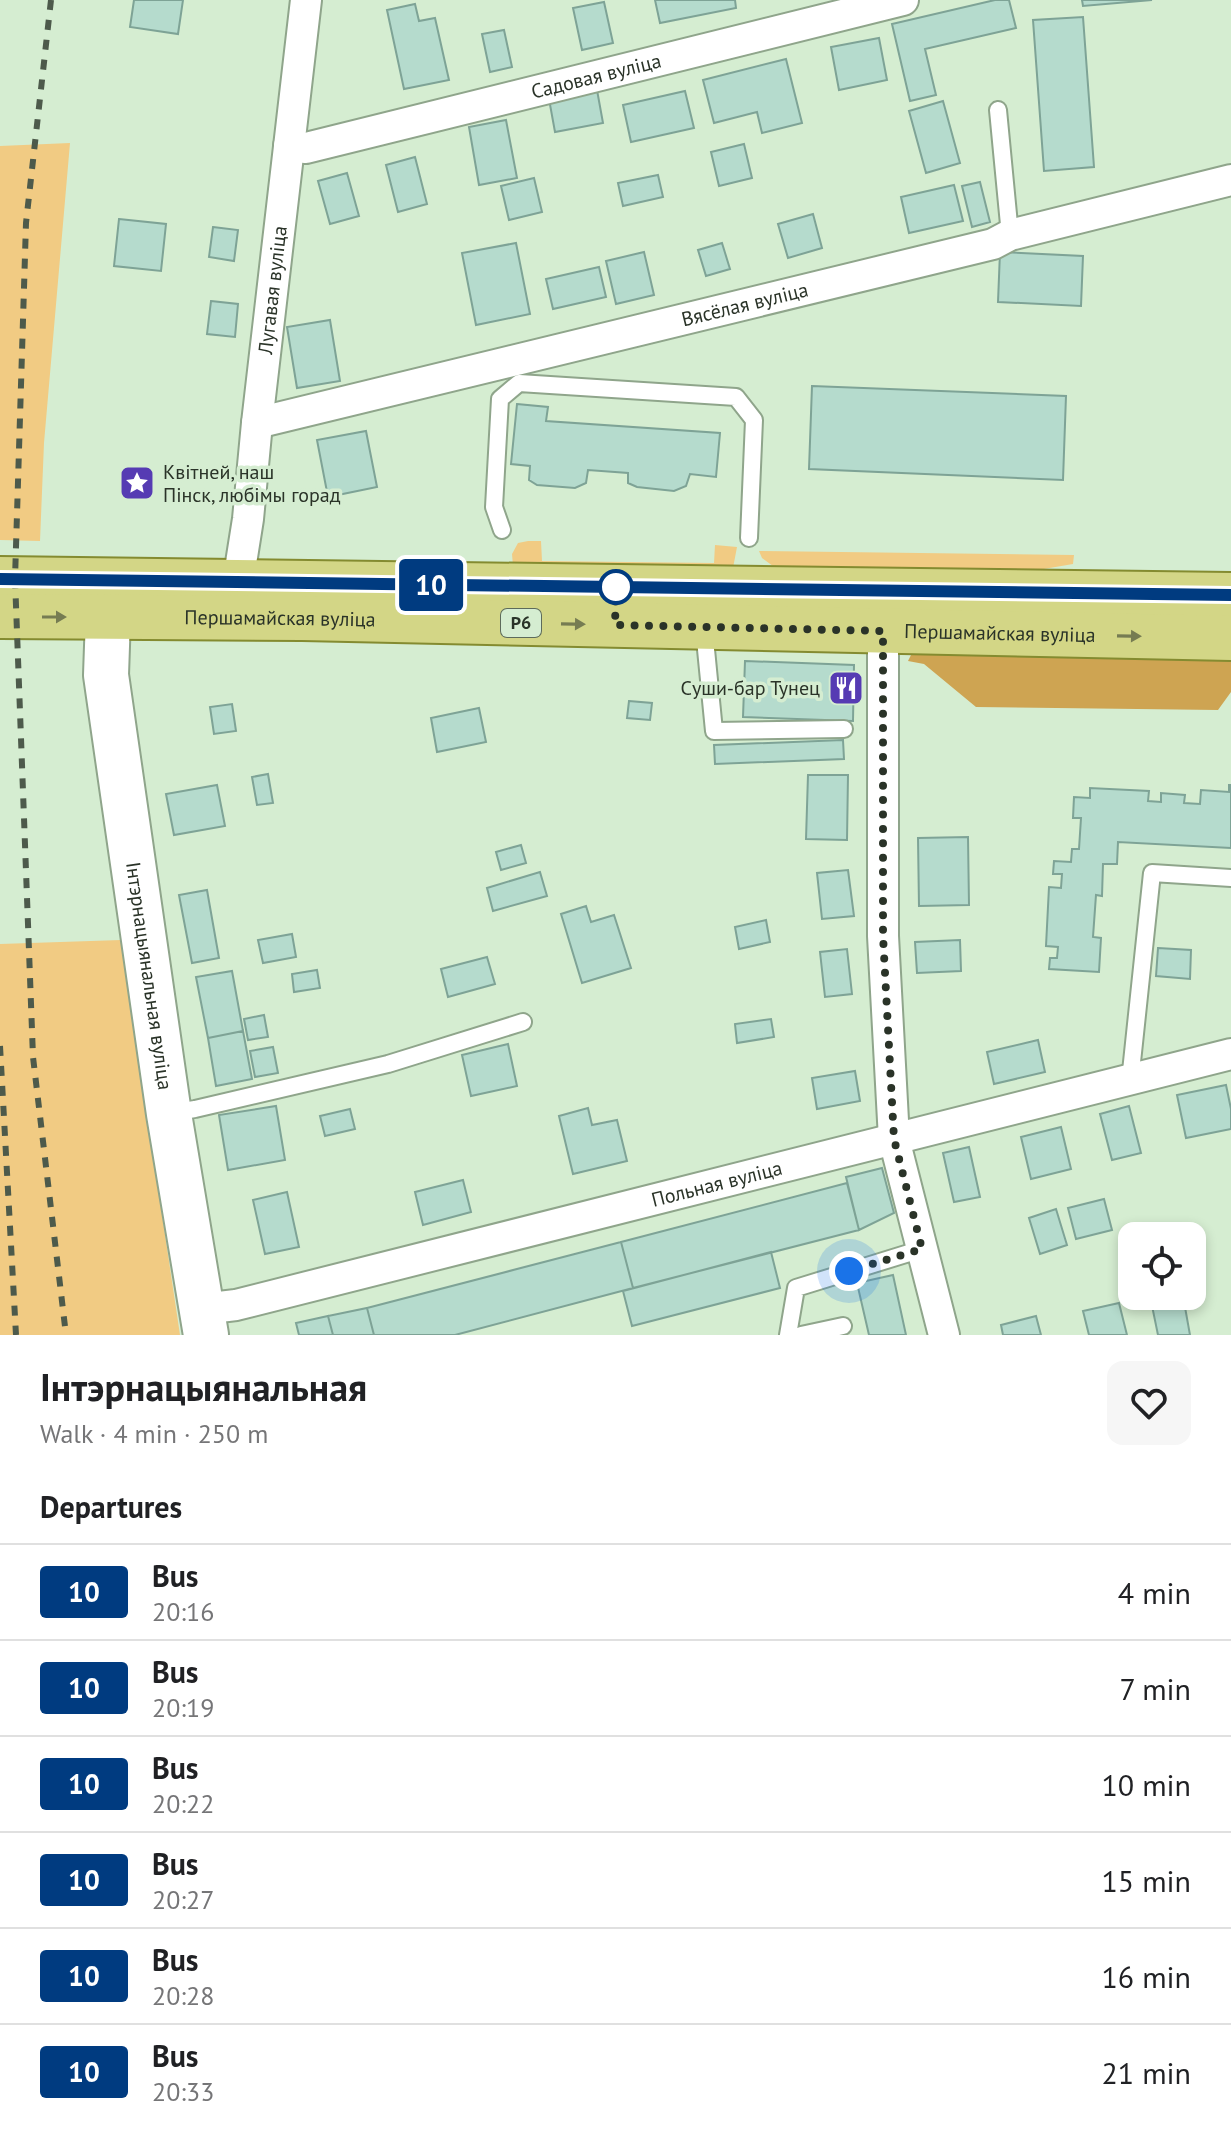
<!DOCTYPE html>
<html lang="en">
<head>
<meta charset="utf-8">
<style>
	body { margin:0; font-family:"PT Sans",sans-serif; background:#f6f6f6; color:#202124; height:100vh; display:flex; flex-direction:column; font-size:30px; white-space:nowrap }
	* { box-sizing:border-box; margin:0 }
	p { font-size:26px; color:#757577 }
	.icon { flex:none; width:44px; height:44px; fill:none; stroke:currentColor; stroke-width:2; stroke-linecap:round; stroke-linejoin:round }
	.map { position:relative; height:1335px; overflow:hidden }
	.details { display:flex; flex-direction:column; background:#fff; flex:1 }
	.details>* { flex:none }
	.badge { padding:0 16px; border-radius:6px; font-size:28px; line-height:52px }
	.controls { position:absolute; left:1118px; top:1222px; display:grid; gap:16px }
	.controls a { display:grid; place-items:center; width:88px; height:88px; border-radius:16px; background:#fff; box-shadow:0 4px 12px #0003; font-size:40px }
	.you { position:absolute; width:40px; height:40px; margin:-20px; border:6px solid #fff; border-radius:50%; background:#1a73e8; box-shadow:0 0 0 12px #1a73e833 }
	.map>.badge { position:absolute; translate:-50% -50%; box-shadow:0 0 0 4px #fff }
	h2 { padding:0 40px; font-size:30px; line-height:72px }
	.round { display:grid; place-items:center; flex:none; width:84px; height:84px; border-radius:16px; background:#f6f6f6 }
	.overview { display:flex; align-items:center; justify-content:space-between; height:136px; padding:0 40px }
	h1 { font-size:38px; font-weight:700; line-height:60px }
	ul { padding:0; list-style:none }
	li { display:flex; align-items:center; gap:24px; height:96px; padding:0 40px; border-top:2px solid #e0e0e0 }
	li div { flex:1 }
	li b { display:block; font-size:30px }
	li em { font-style:normal }
	li .badge { min-width:88px; font-weight:700; text-align:center }
	.map>svg:first-child { display:block }
</style>
</head>
<body>
<div class="map">
<svg width="1231" height="1335" viewBox="0 0 1231 1335">
	<rect width="100%" height="100%" fill="#d5edd1"/>
	<path fill="#f1cb83" d="M70,143L44,443L40,541L0,540V146Z
		M528,541H541L542,561L714,563L715,545L737,547L733,568L513,566L512,554L518,543Z
		M759,551L1074,555L1073,564L1008,575L777,569L762,558Z
		M121,940L180,1335H0V944Z"/>
	<path fill="#cea452" d="M912,653L1231,655V692L1218,710L976,707L924,664L908,661Z"/>
	<path fill="#b5dbcd" stroke="#7ea396" stroke-width="2" d="M134,0H183L178,34L130,27Z
		M655,0H735L736,8L660,23Z
		M995,0H1009L1016,28L925,49L936,95L910,101L892,24Z
		M1082,0H1152L1083,6Z
		M604,2L613,43L582,50L573,8Z
		M415,4L419,21L435,18L449,80L404,89L387,10Z
		M1083,17L1094,167L1044,171L1033,20Z
		M504,30L512,67L490,72L482,34Z
		M879,38L887,80L839,90L831,47Z
		M786,59L802,123L762,133L757,112L714,123L703,80Z
		M597,90L603,123L555,132L549,99Z
		M685,91L694,128L631,142L623,105Z
		M943,101L960,163L926,173L909,111Z
		M506,120L517,178L479,185L469,127Z
		M744,144L752,178L719,186L711,152Z
		M415,157L427,204L398,212L386,165Z
		M347,173L359,216L330,224L318,181Z
		M658,175L663,197L623,206L618,183Z
		M534,178L542,212L509,220L501,186Z
		M980,182L990,222L972,227L962,186Z
		M954,185L963,221L909,233L901,197Z
		M813,214L822,248L788,258L778,224Z
		M119,219L166,224L161,271L114,266Z
		M213,227L238,230L234,261L209,257Z
		M516,243L530,314L476,325L462,253Z
		M722,243L730,269L706,276L698,250Z
		M644,252L654,295L616,304L606,261Z
		M1000,252L1083,256L1081,306L998,302Z
		M599,267L606,297L553,309L546,279Z
		M211,301L238,304L235,337L207,334Z
		M330,320L340,381L297,388L287,327Z
		M812,386L1066,396L1063,480L809,469Z
		M517,404L548,407L546,421L720,433L716,477L690,474L686,486L674,491L637,487L628,483V473L588,470L586,483L575,488L537,485L529,480L530,466L511,464Z
		M366,431L377,487L328,497L317,440Z
		M745,661L854,665L853,721L743,717Z
		M629,701L652,703L650,720L627,718Z
		M232,704L236,731L214,734L210,707Z
		M479,708L486,742L437,752L431,718Z
		M843,740L844,759L715,764L714,745Z
		M268,774L273,803L257,805L252,777Z
		M808,775H848L847,840L806,839Z
		M217,785L225,826L174,835L166,794Z
		M1229,785H1231V848L1118,842L1117,864H1103L1102,896L1096,895L1093,937L1101,938L1099,972L1049,969L1050,958H1057L1058,947L1046,946L1049,887L1061,888L1062,874H1053L1054,861L1071,862L1072,849H1079L1081,818H1073L1074,797L1090,798V788L1149,791L1148,801L1161,802V793L1185,795L1184,803L1200,804L1201,790L1229,792Z
		M968,837L969,905L919,906L918,838Z
		M521,845L526,863L501,870L496,852Z
		M848,870L854,916L822,919L817,873Z
		M540,872L547,896L493,911L487,888Z
		M207,890L219,958L192,963L179,895Z
		M586,906L591,922L614,915L631,968L582,983L561,914Z
		M766,920L770,942L739,949L735,927Z
		M292,934L296,957L263,963L258,940Z
		M960,940L961,971L917,973L915,942Z
		M1158,948L1191,950L1190,979L1156,976Z
		M847,949L852,994L825,997L820,952Z
		M487,957L495,984L448,997L441,969Z
		M317,970L320,988L294,992L292,974Z
		M232,971L243,1031L208,1038L196,977Z
		M264,1015L268,1037L248,1040L244,1019Z
		M771,1019L774,1037L737,1043L735,1024Z
		M243,1031L252,1079L216,1086L208,1038Z
		M1038,1040L1045,1072L994,1084L987,1052Z
		M508,1044L517,1086L471,1096L462,1055Z
		M273,1047L278,1073L255,1077L250,1051Z
		M855,1071L860,1101L817,1109L812,1078Z
		M1226,1085L1231,1109V1129L1186,1138L1177,1095Z
		M276,1106L285,1160L228,1170L219,1115Z
		M1129,1106L1141,1153L1112,1160L1100,1114Z
		M588,1108L592,1125L617,1120L627,1161L573,1174L559,1116Z
		M350,1109L355,1129L325,1136L320,1116Z
		M1061,1127L1071,1169L1031,1179L1021,1137Z
		M969,1147L980,1197L954,1202L943,1153Z
		M882,1168L894,1213L859,1230L846,1177Z
		M463,1180L471,1212L423,1225L415,1192Z
		M847,1183L859,1230L633,1288L621,1242Z
		M287,1192L299,1247L265,1254L253,1200Z
		M1104,1199L1112,1230L1076,1239L1068,1208Z
		M1056,1209L1067,1245L1040,1254L1029,1218Z
		M621,1242L633,1288L455,1335H374L367,1308Z
		M771,1252L780,1288L632,1326L623,1291Z
		M893,1275L906,1335H869L857,1283Z
		M1150,1296H1183L1190,1335H1158Z
		M1119,1303L1127,1335H1089L1083,1311Z
		M367,1308L374,1335H333L328,1316Z
		M328,1316L333,1335H299L296,1323Z
		M1036,1316L1041,1335H1003L1001,1325Z"/>
	<g fill="none" stroke-linecap="round" stroke-linejoin="round">
		<defs>
			<path id="lane" d="M998,110L1010,235
				M502,530L494,507L500,399L519,383L736,397L754,420L749,538
				M704,629L714,731L844,729
				M1130,1081L1152,873L1231,878
				M170,1113L195,1109L388,1064L523,1022
				M788,1335L796,1288L922,1249
				M801,1335L843,1326"/>
			<g id="street">
				<path id="s1" d="M289,146L306,148L903,0"/>
				<path id="s2" d="M257,423L993,244L1010,235L1231,180"/>
				<path id="s3" d="M238,582L248,519L257,423L306,0"/>
				<path d="M883,631V936L894,1139L944,1335"/>
				<path id="s4" d="M202,1309L236,1305L1231,1054"/>
			</g>
			<g id="secondary">
				<path id="s5" d="M108,617L106,675L169,1114L206,1335"/>
			</g>
			<g id="primary">
				<path d="M0,579L1231,595"/>
				<path id="s6" d="M0,616L302,618L1231,638"/>
			</g>
		</defs>
		<use href="#lane" stroke="#8fa58b" stroke-width="20"/>
		<use href="#street" stroke="#8fa58b" stroke-width="34"/>
		<use href="#secondary" stroke="#8fa58b" stroke-width="48"/>
		<use href="#primary" stroke="#848b30" stroke-width="48"/>
		<use href="#lane" stroke="#fff" stroke-width="16"/>
		<use href="#street" stroke="#fff" stroke-width="30"/>
		<use href="#secondary" stroke="#fff" stroke-width="44"/>
		<use href="#primary" stroke="#d3d686" stroke-width="44"/>
		<path stroke="#4d5a4b" stroke-width="6" stroke-dasharray="10 10" stroke-linecap="butt" d="M51,0L26,223L15,579L33,1057L66,1335
			M0,1046L16,1335"/>
	</g>
	<defs><path id="oneway-solid" d="M-6-.8H1V-3.2L6.5 0L1 3.2V.8H-6Z" transform="scale(2)"/></defs>
	<g fill="#767c52">
		<use href="#oneway-solid" transform="translate(54 617)"/>
		<use href="#oneway-solid" transform="translate(573 624) rotate(1)"/>
		<use href="#oneway-solid" transform="translate(1129 636) rotate(1)"/>
	</g>
	<g fill="none" stroke-linecap="round" stroke-linejoin="round">
		<defs>
			<path id="line" d="M0,579L1231,595"/>
		</defs>
		<use href="#line" stroke="#fff" stroke-width="18"/>
		<use href="#line" stroke="#003b80" stroke-width="12"/>
		<path stroke="#2a3328" stroke-width="8" stroke-dasharray="0 14.4" d="M616,587L615,625L883,631V936L894,1139L922,1249L849,1271"/>
	</g>
	<defs>
		<symbol id="sight-square" viewBox="-11 -11 22 22"><rect x="-9" y="-9" width="18" height="18" rx="4" fill="#563bb3" stroke="#d5edd1"/><path d="M0-6L1.8-2.2L6-1.7L2.9 1.2L3.7 5.4L0 3.3L-3.7 5.4L-2.9 1.2L-6-1.7L-1.8-2.2Z" fill="#fff"/></symbol>
		<symbol id="restaurant-square" viewBox="-11 -11 22 22"><rect x="-9" y="-9" width="18" height="18" rx="4" fill="#563bb3" stroke="#d5edd1"/><path d="M-5-6h1v4h1v-4h1v4h1v-4h1v5L-1.5 .5V6h-2V.5L-5-1ZM5-6V6H3V1.5H1.5Q1.5-4 5-6Z" fill="#fff"/></symbol>
	</defs>
	<g fill-rule="evenodd">
		<use href="#sight-square" x="117" y="463" width="40" height="40"/>
		<use href="#restaurant-square" x="826" y="668" width="40" height="40"/>
	</g>
	<circle fill="#fff" stroke="#003b80" stroke-width="4" cx="616" cy="587" r="16"/>
	<g text-anchor="middle" stroke-width="7" stroke-linejoin="round" paint-order="stroke">
		<rect fill="#d5edd1" stroke="#5d6b5b" stroke-width="2" x="501" y="609" width="40" height="28" rx="6"/>
		<g font-size="18" font-weight="bold" fill="#2a3328">
			<text x="521" y="629">Р6</text>
		</g>
		<g font-size="20" fill="#2a3328" stroke="#d5edd1">
			<text dy="7" stroke="none"><textPath href="#s1" startOffset="316">Садовая вуліца</textPath></text>
			<text dy="7" stroke="none"><textPath href="#s3" startOffset="294">Лугавая вуліца</textPath></text>
			<text dy="7" stroke="none"><textPath href="#s2" startOffset="502">Вясёлая вуліца</textPath></text>
			<text dy="7" stroke="none"><textPath href="#s6" startOffset="280">Першамайская вуліца</textPath></text>
			<text dy="7" stroke="none"><textPath href="#s6" startOffset="1000">Першамайская вуліца</textPath></text>
			<text dy="7" stroke="none"><textPath href="#s5" startOffset="362">Інтэрнацыянальная вуліца</textPath></text>
			<text dy="7" stroke="none"><textPath href="#s4" startOffset="530">Польная вуліца</textPath></text>
		</g>
		<g font-size="20" fill="#2a3328" stroke="#d5edd1" text-anchor="start">
			<text x="163" y="479">Квітней, наш<tspan x="163" dy="23">Пінск, любімы горад</tspan></text>
			<text x="820" y="695" text-anchor="end">Суши-бар Тунец</text>
		</g>
	</g>
</svg>
<div class="controls">
<a><svg class="icon" aria-label="locate" viewBox="0 0 24 24"><circle cx="12" cy="12" r="6"/><path d="M12 2v4M12 18v4M2 12h4M18 12h4"/></svg></a>
</div>
<div class="you" style="left:849px;top:1271px"></div>
<b class="badge" style="left:431px;top:585px;background:#003b80;color:#fff">10</b>
</div>
<section class="details">
<div class="overview"><div><h1>Інтэрнацыянальная</h1><p>Walk · 4 min · 250 m</p></div><a class="round"><svg class="icon" aria-label="heart" viewBox="0 0 24 24"><path d="M12 20l-8-8c-3-5 5-10 8-4 3-6 11-1 8 4z"/></svg></a></div>
<h2>Departures</h2>
<ul>
<li><span class="badge" style="background:#003b80;color:#fff">10</span><div><b>Bus</b><p>20:16</p></div><em>4 min</em></li>
<li><span class="badge" style="background:#003b80;color:#fff">10</span><div><b>Bus</b><p>20:19</p></div><em>7 min</em></li>
<li><span class="badge" style="background:#003b80;color:#fff">10</span><div><b>Bus</b><p>20:22</p></div><em>10 min</em></li>
<li><span class="badge" style="background:#003b80;color:#fff">10</span><div><b>Bus</b><p>20:27</p></div><em>15 min</em></li>
<li><span class="badge" style="background:#003b80;color:#fff">10</span><div><b>Bus</b><p>20:28</p></div><em>16 min</em></li>
<li><span class="badge" style="background:#003b80;color:#fff">10</span><div><b>Bus</b><p>20:33</p></div><em>21 min</em></li>
</ul>
</section>
</body>
</html>
